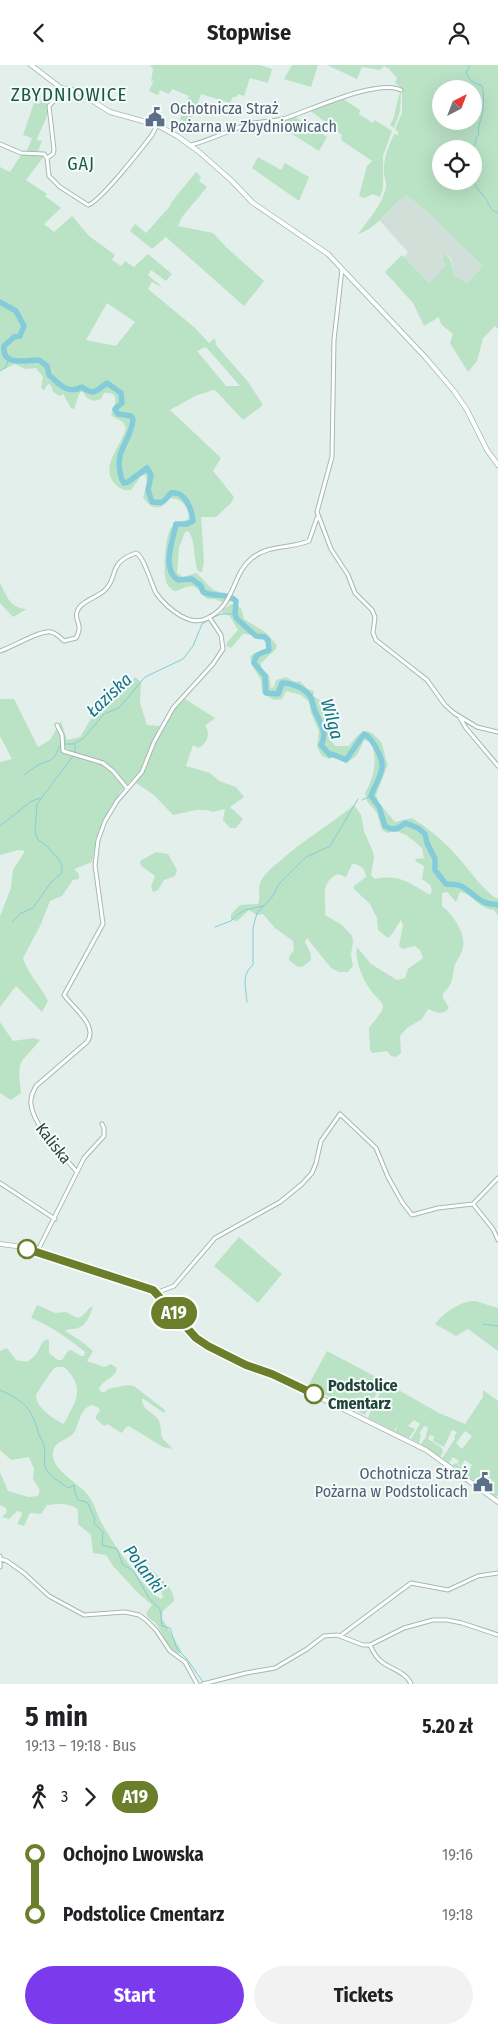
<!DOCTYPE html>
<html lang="en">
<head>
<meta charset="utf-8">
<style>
	body { margin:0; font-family:"Fira Sans Condensed",sans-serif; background:#f2f2f2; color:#202124; height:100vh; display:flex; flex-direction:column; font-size:19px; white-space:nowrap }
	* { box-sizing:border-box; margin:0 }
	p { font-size:16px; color:#757577 }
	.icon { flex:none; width:28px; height:28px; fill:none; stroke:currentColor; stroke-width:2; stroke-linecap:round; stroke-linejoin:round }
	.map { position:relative; height:1619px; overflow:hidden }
	.details { display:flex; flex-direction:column; background:#fff; flex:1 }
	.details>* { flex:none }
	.badge { padding:0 10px; border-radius:16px; font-size:18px; line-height:32px }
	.needle { width:32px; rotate:42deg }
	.tools { position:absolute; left:432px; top:15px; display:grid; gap:10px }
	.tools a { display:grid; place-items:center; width:50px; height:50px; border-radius:50%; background:#fff; box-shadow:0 5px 20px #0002; font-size:25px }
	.map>.badge { position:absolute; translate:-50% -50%; box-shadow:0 0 0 2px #fff }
	.legs { display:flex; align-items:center; gap:8px; height:55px; padding:0 25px; font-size:16px }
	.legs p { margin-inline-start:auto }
	.overview { display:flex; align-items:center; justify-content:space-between; height:85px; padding:0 25px }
	h1 { font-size:28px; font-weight:700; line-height:38px }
	.primary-button { display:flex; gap:10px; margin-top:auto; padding:10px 25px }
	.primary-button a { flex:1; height:58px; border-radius:30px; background:#7c3aed; color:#fff; font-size:20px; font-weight:700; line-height:58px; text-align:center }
	.primary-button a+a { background:#f2f2f2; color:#202124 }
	ul { padding:0 25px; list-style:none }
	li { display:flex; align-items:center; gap:18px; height:60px; font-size:19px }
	li i { display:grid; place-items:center; width:8px; height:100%; margin:0 6px; background:currentColor }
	li i::after { content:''; width:12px; height:12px; margin:-6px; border:4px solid; border-radius:50%; background:#fff }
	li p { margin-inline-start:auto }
	li:first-child i { background:linear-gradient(#0000 50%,currentColor 0) }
	li:last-child i { background:linear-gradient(currentColor 50%,#0000 0) }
	header { display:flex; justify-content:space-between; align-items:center; height:65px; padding:0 25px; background:#fff; font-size:22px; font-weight:700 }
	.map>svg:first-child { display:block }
</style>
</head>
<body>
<header><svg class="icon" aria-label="back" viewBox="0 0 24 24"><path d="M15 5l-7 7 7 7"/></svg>Stopwise<svg class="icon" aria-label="person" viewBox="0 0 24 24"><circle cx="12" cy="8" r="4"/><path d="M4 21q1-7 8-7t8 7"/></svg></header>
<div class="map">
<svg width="498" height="1619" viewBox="0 0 498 1619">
	<rect width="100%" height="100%" fill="#e3efea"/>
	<path fill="#d1dfd9" d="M405,130L427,145L483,201L467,218L453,210V200L451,194L445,188L447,200L429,218L404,192L408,187L380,156Z
		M479,1409L492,1419L494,1424L491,1429L473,1415Z"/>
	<path fill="#bae2c5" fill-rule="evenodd" d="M150,0H259L272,4L268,18L250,13L244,31L238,29L236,32H233L230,38L201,29L191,56L188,55L187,58L180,54L189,31L172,24L169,29L160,25L158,30L149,26L154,15L151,17L153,4Z
		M292,0H318L311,22L284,14Z
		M327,0H498V264L495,261L483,273L477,296L468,307L450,278L453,269L441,259L439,252L424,261L413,238L385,207L402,190L429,218L446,200L443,196L444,188C452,195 453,200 453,210L467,218L483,201L427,146L406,130C390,142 378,163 358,169C368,155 383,139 386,122C387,117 384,112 384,107C383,93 389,81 394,69L398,70V67L395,64L402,48V23L395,18L397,13L389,4L384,1L380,5L362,2L357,14ZM441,24H474V56H441ZM441,84H474V116H441Z
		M401,26L400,46L394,63L390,60C397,50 395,37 401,26Z
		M42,33L49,42C49,50 40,65 37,75L42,76L38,86L26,88L32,73L23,70L34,38L39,39Z
		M343,34L360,45L359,49L373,58L375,55L392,66L383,91V123L380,132L373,129L365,133L359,131L367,101L372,96L341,75L342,70L311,46Z
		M295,52L327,72L319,86L275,58Z
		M39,89L44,91L26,115L47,129L45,131L61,143L44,159L54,167L72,151L89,171L115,190L112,195L121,201L125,196L134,202L148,189L172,209L166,216L151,205L148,210L163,223L152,217L148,224L194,262L209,278L215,273L216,280L249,318L263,340L243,355L216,326L213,325L195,331L170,345L221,393L213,406L234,432L231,438L216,452H201L204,497L202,507L198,506C193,494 196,475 188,466L185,467L179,483L177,508L183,512L196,508C202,512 209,523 214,525C222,529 228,528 235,536L222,537L215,534H208C202,531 200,525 195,522C189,518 180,526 174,526C170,523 168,521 166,517C163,508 165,469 172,462C176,457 184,458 189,453C189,442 181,433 170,433L161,442C152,444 148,439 143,432L148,417L145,410L141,411L131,425C125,426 120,424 116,420C98,403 122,380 126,363L123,357L112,351L111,348C116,340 120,326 104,328L101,334L94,336L87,333L83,327H80L74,344L71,343L63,329L60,331L53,327L51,320L48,319L44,325L41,323L43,312L36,303L25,304L15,299L0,306V102L10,107L21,90ZM107,238L135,257L116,281L86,275ZM206,282L240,321H226L197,286Z
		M258,92L281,105L285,98L309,112L299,136L252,103Z
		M196,107L201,112L199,116L207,122L182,152L178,161L213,168L227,183L264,216L244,241L166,172L152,184L130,166L135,159L146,168L171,140L170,139Z
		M0,518C7,532 10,543 27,544L13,552L0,538Z
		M232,539L241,543L244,554L265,567L277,580L276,584L261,598V603L269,610L271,623L274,622L276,615L286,612L295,617L300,616L307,624L314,626L313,631L323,637C321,655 327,648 331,659C333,667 327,675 336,681H349C356,672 363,660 374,670C377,673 381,676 382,679C385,687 384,692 388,699L376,730L379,738L395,757L412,753C428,763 444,776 457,791C467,802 485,828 498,834V851L494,845C479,844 473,829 460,827L456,837L447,827L442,828V841C453,850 468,870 462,886C460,892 455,897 454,904C452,914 452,921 443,928V933L449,943L445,947L439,948L428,944L422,954L407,963L400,971L401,988L396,992L391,991L387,986L372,988L370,985L369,963L382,946L383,940C380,935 376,932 372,927C364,917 354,895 357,882L371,899L397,915L405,913L408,904L423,893L420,885L415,881L403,884L399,881L403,860L401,855L392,869L388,873L378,865L377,853L370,839L354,824V821L366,812C366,805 360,798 352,799L346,812L338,809C318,818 327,836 325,850L342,860L352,871L353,876L351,890L353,901L348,907H339L331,903L307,873L305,877L311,889V895L302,902H298L289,895V892L294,885L293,876L275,863L263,849L257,850L249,845L237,856L231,855V849L240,840L258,839C261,832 257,824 261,816C265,808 273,802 280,796C303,775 330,760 354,740L361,750L364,766L373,787L374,793L371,810L375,814C400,809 409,818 430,830L432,825L430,820L422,814L424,801L415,796L416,794L424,793L422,783C410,773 402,763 387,768L382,765L377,748L367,736L365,728C374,713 378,694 371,677L364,675C359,686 358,694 345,697L337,689L329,694L322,691L317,682L319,666L311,648L309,637L301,630L286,626L282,634L274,635L262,628L261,615L252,600L250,592L254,588L268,585C267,571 254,570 243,569L231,583L226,581L228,576L238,565L229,550L222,548L223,544Z
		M135,612L141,617L140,638L147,660L160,661L139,707L121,726L103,755L96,775L92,797L74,804L79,809V814L73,815L62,831L50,836L40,861L23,893C28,910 41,921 48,936L42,947L16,921L0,942V851L11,823L13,805L25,786L18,785L0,790V697L12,694L0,671V634H14L38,682L50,675L61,656L67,675L80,672L91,654L108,637L121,629Z
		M185,634L215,653L205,661C211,669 207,679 198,683L193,680L186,701L210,708L219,716L236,722L244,732L230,742L243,754L236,763H230L223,755L225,744L213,747L207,745H196L173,750L154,730L136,718C145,705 149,691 155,677C162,661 172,646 185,634Z
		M156,787L168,789L177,805L175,811L164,815L158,825L153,827L151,822L155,811L141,801L140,796Z
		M0,957L13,976L34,973L40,975C19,1001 17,993 21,1028L11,1035L0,1028Z
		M239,1172L282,1209L258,1238L214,1201Z
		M475,1236L498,1243V1286L468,1264L456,1271L435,1259C444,1248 460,1236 475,1236Z
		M37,1240L55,1248L66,1247L77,1253C85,1252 86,1244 93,1241C90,1250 87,1260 78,1263C73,1265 70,1263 65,1266L81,1276L93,1286L87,1296L104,1302L111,1299L117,1303C115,1314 103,1314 99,1324L101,1327H105L108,1324L127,1320L134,1321L165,1345L164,1348L142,1333C142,1346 151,1345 158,1354C162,1361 160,1366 162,1373L173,1384L163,1382L129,1361L126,1362L122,1368L107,1359L104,1361L96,1354V1351L100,1346L99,1343L92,1340C82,1342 79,1356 76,1364C71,1376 55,1374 53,1387C50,1403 76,1417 85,1427C94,1435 96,1447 101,1457C105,1464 109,1470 113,1477C120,1487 151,1533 162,1534L163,1531C160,1519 146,1518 146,1503L149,1502C158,1512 174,1521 174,1536L163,1546L162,1553L182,1587L179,1589C166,1584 165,1571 157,1560C153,1555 148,1554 146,1548L152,1540L139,1529L113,1501L106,1490L93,1488L91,1470L78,1459V1445C70,1437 57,1439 47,1440L41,1449L30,1448L24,1461L17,1459L22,1450L21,1447L17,1446L9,1454L2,1452L7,1447L6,1443L0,1440V1407L8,1426L29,1432L38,1431L40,1425L33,1414L34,1404L29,1392L11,1395L0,1385V1286L7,1283L16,1295L27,1297C42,1288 37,1280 47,1274L49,1276V1288L58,1295H62L68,1286L71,1285L81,1291H84L85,1287C69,1274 50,1260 31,1253ZM56,1302H64C79,1316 81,1328 71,1345C68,1350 67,1355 63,1359C53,1353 36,1343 36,1330C40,1324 51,1305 56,1302Z
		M327,1286L382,1315V1318L365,1350L308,1321Z
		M386,1318L439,1348L465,1359L483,1332V1325L498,1336V1430L496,1432L491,1429L494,1424L480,1410L474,1416L452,1400L456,1398L468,1407L472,1400L465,1395L461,1401L457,1398L459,1396L453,1392L449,1398L442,1393L455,1374L454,1372L457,1367L452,1365L444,1382L433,1376L434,1371L430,1370L428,1374L442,1383L443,1387L440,1392L421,1379L427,1370L426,1369L428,1363L424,1361L419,1369L421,1370L419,1378L411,1374L420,1359L414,1355L408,1361L415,1364L409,1373L395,1367L399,1357L394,1366L368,1353L375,1336L381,1335L378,1332ZM465,1366L472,1371L462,1384L456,1378Z"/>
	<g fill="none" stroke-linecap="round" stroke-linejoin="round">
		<path stroke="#85ccda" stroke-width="1" d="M469,84L475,80L476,73L479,69C477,61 481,57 482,49C484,40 484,29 482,21L471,16L466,8L470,0
			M474,105L478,109L474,116C476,124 481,127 485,133C490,140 489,145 498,148
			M0,306L5,303L9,294
			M212,553L221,549H235
			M64,679H73L83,674L104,649L119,643L145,612L183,594L193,581L202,559L209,555
			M75,687V679
			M24,710L38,700L51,695L55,691L60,681
			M362,735L371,731
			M0,761L30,737L40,733
			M12,857L21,848L33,843L52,816L62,808V801L59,795L48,782L38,775L35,767L37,739L73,691
			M215,862L231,856L238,849L245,845L263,841
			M247,937C246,923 241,910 253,900V863L257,848L272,832L279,819L306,792L330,781L358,734
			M483,1259L498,1261
			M0,1325C25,1336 32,1344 39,1370C41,1374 43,1377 44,1381C46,1388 43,1398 46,1404C50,1411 61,1418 67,1422L69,1423L74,1420L75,1428L78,1435L87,1437L95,1454L94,1458L103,1467L102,1480L117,1484L123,1500L133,1505L149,1533L160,1544L162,1561L170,1563L177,1584L187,1594L203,1617"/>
		<path stroke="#85ccda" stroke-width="5.5" d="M0,237L16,246L24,261L20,271L14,272L4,281C1,302 27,295 39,295L47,301L49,310C59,319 68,330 82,322C94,331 96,326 107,318L121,328L122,338L115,344L118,349L131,351L133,354C131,379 112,384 122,415L124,418L128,417L147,403L151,410L148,425L152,437C167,438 162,437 171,428C185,425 192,445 193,456L187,459H176C173,475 161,504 178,515L192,514L201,521L203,527C215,533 227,527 236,536L235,549L237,554L256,571L265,572L268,575L269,585C261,589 256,587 254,598L265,611L266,628L278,629L282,618C292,618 304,623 310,631C313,635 313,642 315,646C320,658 328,668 321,680L330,690L332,689L346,695L364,669C372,672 383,693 382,702C381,712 374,721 371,731L379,742L385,761C392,766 399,764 405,758L418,763L425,769L427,778L435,794V805L446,819C468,819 465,826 482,836C486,839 493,839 498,840"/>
		<defs>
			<path id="minor" d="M0,79L21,88L44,89L47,93L49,111L60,122L88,140C99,138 142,83 152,70L157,60
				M191,80C211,75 229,65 249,59C260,56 271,57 283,54C309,46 377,13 401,25
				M47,93L53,89L54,85L49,41L65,24
				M342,204L334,275L332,392L317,447L331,484L348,510L355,528L372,545L375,552L373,568L376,575L427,615L445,640L454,648L477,662L498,667
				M0,586C13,582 40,565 51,567C56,568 61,573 64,576L76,573C84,559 74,556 77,547C80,536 97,533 105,525C119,512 107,498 136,488C144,491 151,519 156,528C163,538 171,545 181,551C189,555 194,557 203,555C236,543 231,510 251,494C268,479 290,484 309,476L317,453
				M460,653L466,663L498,701
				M57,660L62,670L63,686L103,698L113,706L127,723
				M77,1107L84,1093L104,1071V1063L102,1059
				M0,1118L55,1154
				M473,1139L493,1164L498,1175
				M37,1187L77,1107C63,1090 33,1061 31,1039C30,1032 33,1027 36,1021L87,977C99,961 73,943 64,930L103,859L95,800L98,775L105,756L117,736L142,707L154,677L173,643L213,599L223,584L221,570L209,552
				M156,1228L174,1221L215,1173L280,1137L302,1119L312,1108L316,1098L321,1076L340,1049L376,1083L388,1112L402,1137L412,1150L438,1143L473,1139L498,1113
				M0,1491V1502
				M1,1494L7,1496L24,1508L49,1531L84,1550L125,1547L139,1550L146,1555L156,1565L170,1586L185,1597L197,1619
				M340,1571L411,1518L448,1525L478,1511L498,1508
				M370,1580C373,1587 376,1593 382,1597C391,1604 406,1607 411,1619
				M203,1619L246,1608L275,1603L307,1584L324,1571L337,1570L363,1580H370L404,1563L433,1555H447L462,1558L498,1570"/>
			<path id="tertiary" d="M31,0L61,23L77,26L110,47L157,60L177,71L198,86L231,115L253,138L328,189L426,293L454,326L467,345L487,385L498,400
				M0,1179L16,1181L153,1225L197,1273L208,1281L246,1300L272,1309L426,1385L498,1437"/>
		</defs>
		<use href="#minor" stroke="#a5b8b2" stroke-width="5"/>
		<use href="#tertiary" stroke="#a5b8b2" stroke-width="5.5"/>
		<use href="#minor" stroke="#fff" stroke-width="3"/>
		<use href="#tertiary" stroke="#fff" stroke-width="4"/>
	</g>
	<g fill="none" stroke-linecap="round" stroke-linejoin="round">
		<defs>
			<path id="line-1" d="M27,1184L153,1225L196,1273L208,1281L246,1300L272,1309L314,1329"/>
		</defs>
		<use href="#line-1" stroke="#fff" stroke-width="11"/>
		<use href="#line-1" stroke="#6b7e29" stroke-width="8"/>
	</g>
	<defs>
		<symbol id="civic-bare" viewBox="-9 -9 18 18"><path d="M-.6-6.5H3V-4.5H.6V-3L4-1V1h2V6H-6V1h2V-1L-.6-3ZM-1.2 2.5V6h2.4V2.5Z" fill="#5c6f8a" stroke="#f5fbf8" stroke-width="2.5" paint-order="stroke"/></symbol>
	</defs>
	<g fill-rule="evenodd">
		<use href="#civic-bare" x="141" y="38" width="28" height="28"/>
		<use href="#civic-bare" x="469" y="1403" width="28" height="28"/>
	</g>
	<g fill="#fff" stroke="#6b7e29" stroke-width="2.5">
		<circle cx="27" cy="1184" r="9"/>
		<circle cx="314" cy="1329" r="9"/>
	</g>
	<g text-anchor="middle" stroke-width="4" stroke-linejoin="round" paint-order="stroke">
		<g font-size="16" fill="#4e5e75" stroke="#f5fbf8" text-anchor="start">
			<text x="170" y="49">Ochotnicza Straż<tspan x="170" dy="18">Pożarna w Zbydniowicach</tspan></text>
			<text x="468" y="1414" text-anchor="end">Ochotnicza Straż<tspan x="468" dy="18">Pożarna w Podstolicach</tspan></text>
		</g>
		<g font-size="16" fill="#20433a" stroke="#f5fbf8">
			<text transform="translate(54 1078) rotate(52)" y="6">Kaliska</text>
		</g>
		<g font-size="16" font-weight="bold" fill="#20433a" stroke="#f5fbf8" text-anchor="start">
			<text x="328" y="1326">Podstolice<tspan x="328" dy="18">Cmentarz</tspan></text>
		</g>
		<g font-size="18" letter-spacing="1" fill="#195849" stroke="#f5fbf8">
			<text x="81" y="105">GAJ</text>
		</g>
		<g font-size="18" font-style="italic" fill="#127387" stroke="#f5fbf8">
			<text transform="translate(109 630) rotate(-43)" y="6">Łaziska</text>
			<text transform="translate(332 654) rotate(74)" y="6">Wilga</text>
			<text transform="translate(144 1504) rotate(53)" y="6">Polanki</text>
		</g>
		<g font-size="19" letter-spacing="1" fill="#195849" stroke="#f5fbf8">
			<text x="69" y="36">ZBYDNIOWICE</text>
		</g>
	</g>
</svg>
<div class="tools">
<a><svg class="needle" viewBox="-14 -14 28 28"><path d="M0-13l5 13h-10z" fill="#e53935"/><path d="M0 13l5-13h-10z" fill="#757577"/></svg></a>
<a><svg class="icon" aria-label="locate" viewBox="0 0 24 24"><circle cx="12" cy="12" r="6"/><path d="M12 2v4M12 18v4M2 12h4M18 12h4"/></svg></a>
</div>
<b class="badge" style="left:174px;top:1248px;background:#6b7e29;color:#fff">A19</b>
</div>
<section class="details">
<div class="overview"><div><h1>5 min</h1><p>19:13 – 19:18 · Bus</p></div><b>5.20 zł</b></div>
<div class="legs"><svg class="icon" aria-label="walk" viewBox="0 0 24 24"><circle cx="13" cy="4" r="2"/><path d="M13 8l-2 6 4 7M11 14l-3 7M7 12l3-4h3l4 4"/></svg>3<svg class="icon" aria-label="forward" viewBox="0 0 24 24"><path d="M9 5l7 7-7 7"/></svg><b class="badge" style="background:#6b7e29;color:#fff">A19</b></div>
<ul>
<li><i style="color:#6b7e29"></i><b>Ochojno Lwowska</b><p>19:16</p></li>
<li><i style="color:#6b7e29"></i><b>Podstolice Cmentarz</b><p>19:18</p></li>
</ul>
<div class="primary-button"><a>Start</a><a>Tickets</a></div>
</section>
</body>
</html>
